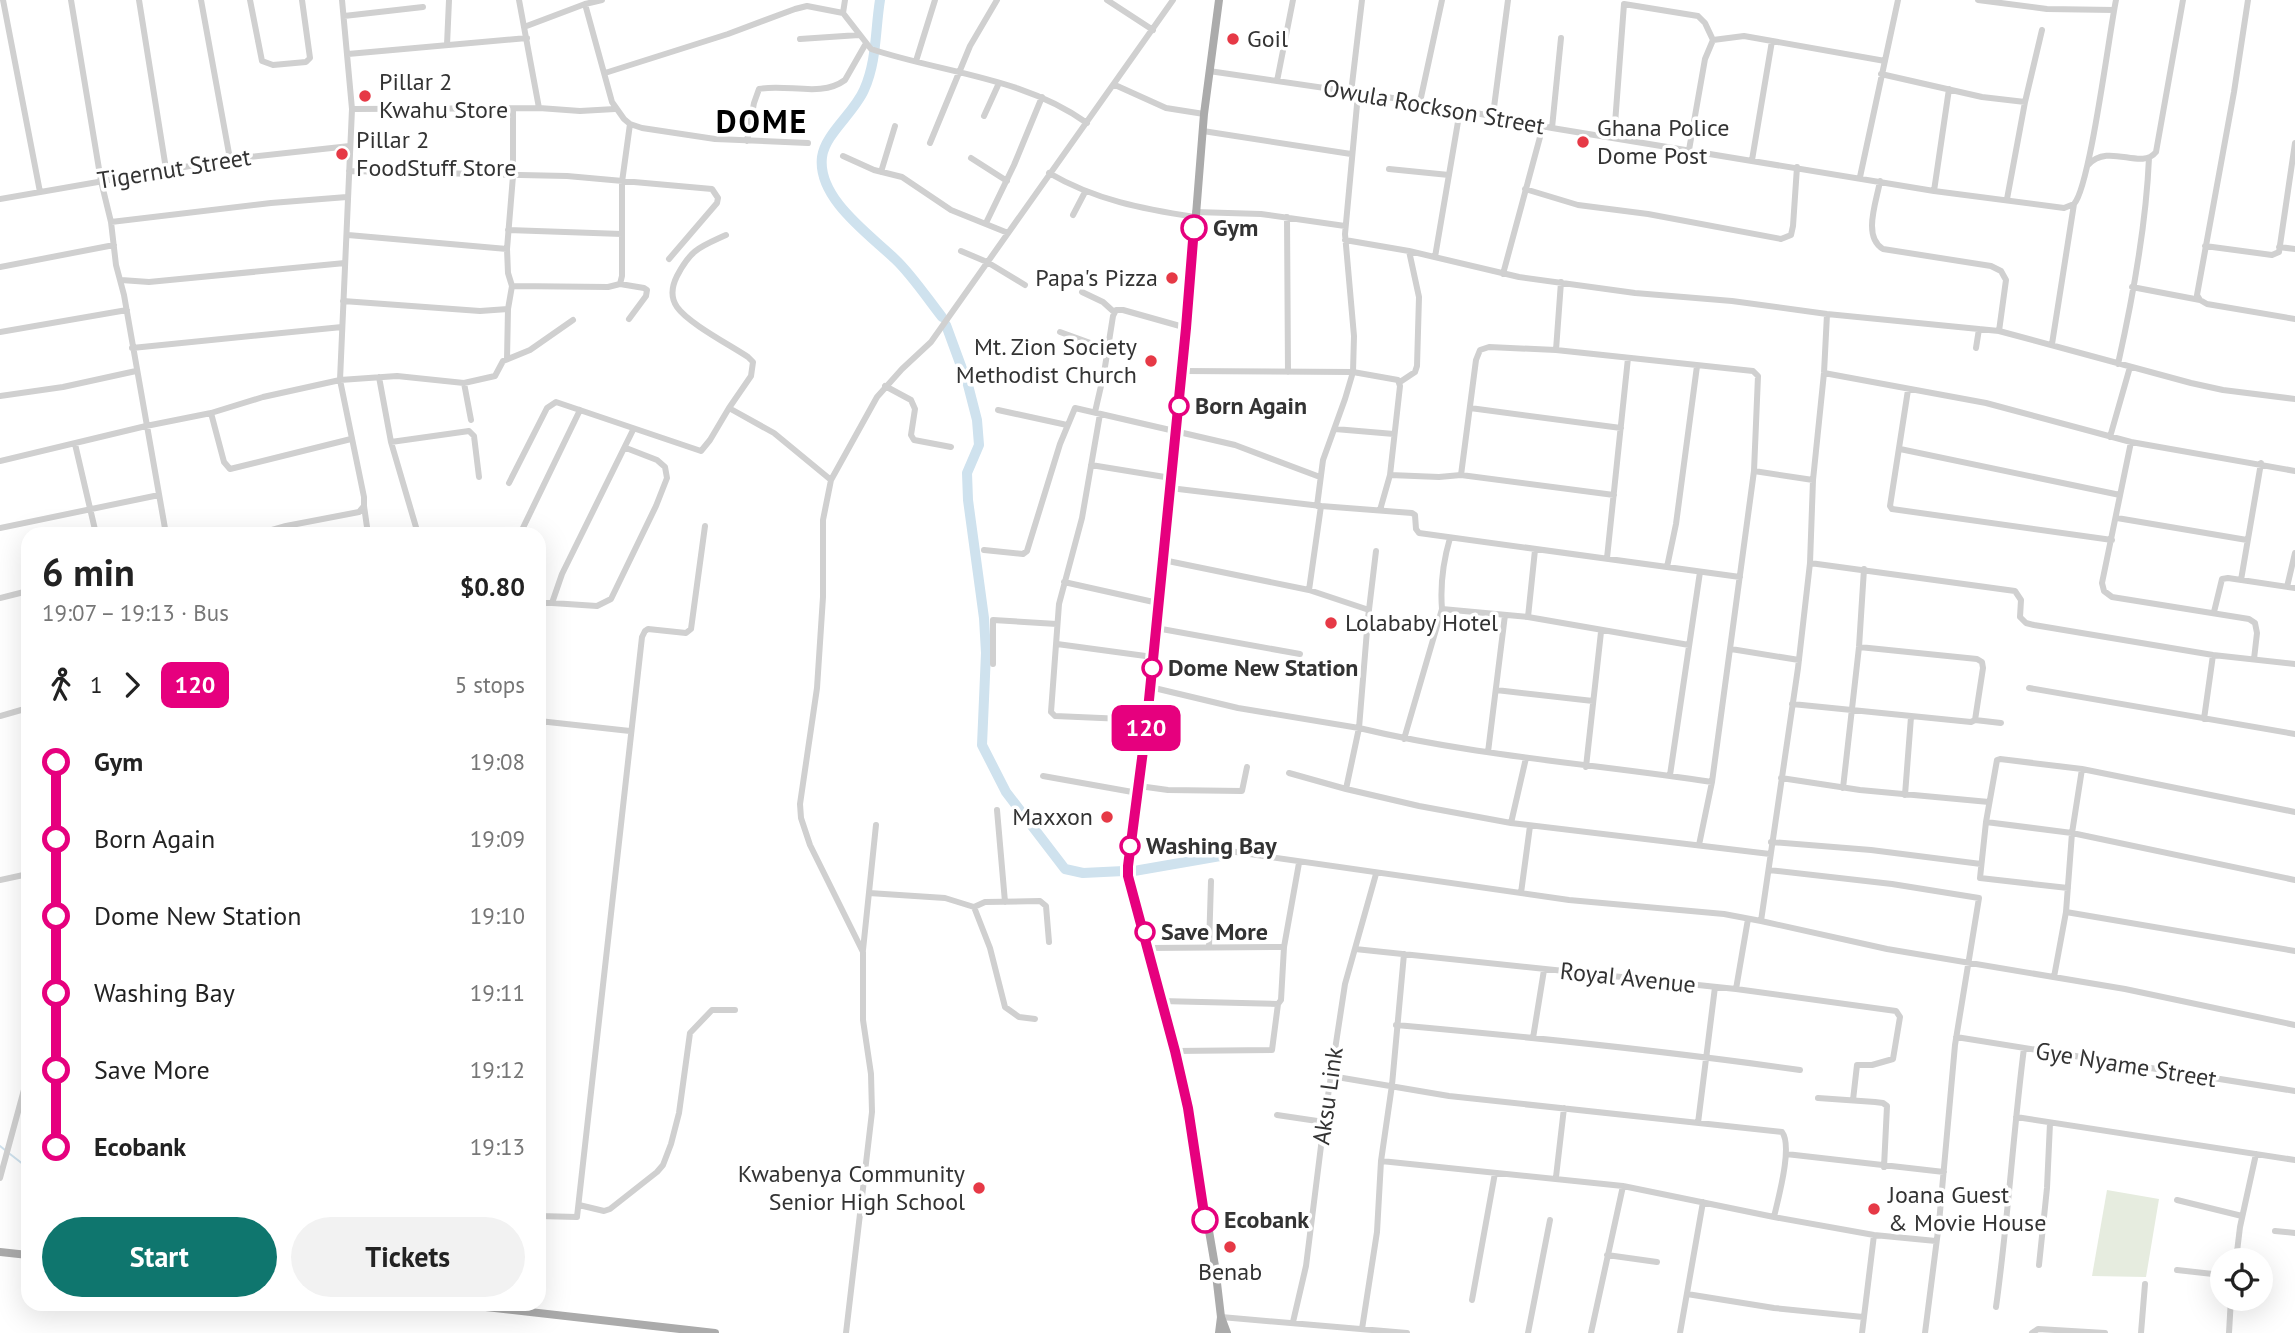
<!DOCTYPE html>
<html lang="en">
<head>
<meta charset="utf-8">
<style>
	body { margin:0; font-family:"PT Sans",sans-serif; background:#f2f2f2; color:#222; height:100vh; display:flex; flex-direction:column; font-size:26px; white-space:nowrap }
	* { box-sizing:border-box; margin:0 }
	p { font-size:23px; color:#767676 }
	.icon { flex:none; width:38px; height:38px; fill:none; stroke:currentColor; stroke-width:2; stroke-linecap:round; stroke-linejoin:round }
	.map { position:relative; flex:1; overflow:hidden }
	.drawer { position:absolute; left:21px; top:527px; width:525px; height:784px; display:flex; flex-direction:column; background:#fff; border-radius:21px; box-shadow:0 7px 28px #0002 }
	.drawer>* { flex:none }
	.badge { padding:0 14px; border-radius:10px; font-size:24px; line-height:46px }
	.controls { position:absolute; left:2210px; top:1248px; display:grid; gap:14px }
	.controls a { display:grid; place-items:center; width:63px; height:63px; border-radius:50%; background:#fff; box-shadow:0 7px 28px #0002; font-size:35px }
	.map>.badge { position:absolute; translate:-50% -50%; box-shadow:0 0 0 4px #fff }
	.legs { display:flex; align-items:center; gap:10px; height:77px; padding:0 21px; font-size:23px }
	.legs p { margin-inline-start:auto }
	.overview { display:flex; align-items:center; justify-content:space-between; height:119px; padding:0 21px }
	h1 { font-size:38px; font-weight:800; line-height:52px }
	.cta { display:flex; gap:14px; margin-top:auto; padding:14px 21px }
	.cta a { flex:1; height:80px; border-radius:42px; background:#0f766e; color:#fff; font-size:28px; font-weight:800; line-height:80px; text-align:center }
	.cta a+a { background:#f2f2f2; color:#222 }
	ul { padding:0 21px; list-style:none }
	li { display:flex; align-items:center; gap:24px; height:77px; font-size:26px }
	li i { display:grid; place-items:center; width:10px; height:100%; margin:0 9px; background:currentColor }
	li i::after { content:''; width:18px; height:18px; margin:-9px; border:5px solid; border-radius:50%; background:#fff }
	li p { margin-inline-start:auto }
	li:first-child i { background:linear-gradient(#0000 50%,currentColor 0) }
	li:last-child i { background:linear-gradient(currentColor 50%,#0000 0) }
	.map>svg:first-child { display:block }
</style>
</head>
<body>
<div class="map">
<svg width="2295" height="1333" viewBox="0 0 2295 1333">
	<rect width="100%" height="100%" fill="#fff"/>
	<path fill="#e6ecdf" d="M2107,1190L2159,1199L2146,1277L2092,1276Z"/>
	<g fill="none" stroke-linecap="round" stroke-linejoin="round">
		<path stroke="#cfe2ee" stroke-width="2" d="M0,1146L5,1150
			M10,1154L28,1168"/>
		<path stroke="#cfe2ee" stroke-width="10" d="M880,0C875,31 877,61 864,90C854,113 825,134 822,157C817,198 869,234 895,259C912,275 927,298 942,317
			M946,325L968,385L977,420L979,445L967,473L968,500L984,618L986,653L982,745L1006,792L1065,869L1083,873L1124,871
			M1134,871L1226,855"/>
		<path stroke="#d0d0d0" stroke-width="6" d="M3,0L40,192
			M71,0L101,181L111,222L116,265L124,295L166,534
			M139,0L166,169
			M201,0L230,159
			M250,0L262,61L273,65L306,62L310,58L302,0
			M519,0L539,108
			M1107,0L1153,30
			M1978,0L2047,9L2114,10
			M2248,0L2234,92L2197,295L2200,300L2207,304L2295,319
			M585,4L612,102L624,119L630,124L642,128L715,139L808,143
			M843,13L845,0
			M344,16L423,7
			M524,27L585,4L602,0
			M800,39L859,35
			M447,45L449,0
			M348,54L527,38
			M916,61L935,0
			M1209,71L1420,102L1552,128L1934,191L2064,208L2074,204
			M605,73L728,34L795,9L807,6L843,13L871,49C943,73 1023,77 1087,123
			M1881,74L1982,97L2025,102
			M1277,81L1293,0
			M1115,85L1166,108L1204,114
			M1351,93L1362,0
			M1420,102L1442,0
			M352,109L539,108L580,111L615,109
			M1493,115L1508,0
			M984,116L999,83
			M1552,128L1561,38
			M1203,131L1351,154
			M1614,137L1624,4L1698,16L1705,23L1713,40
			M747,141L754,103L759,89C786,83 821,98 845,80L865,45
			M930,143L970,46L997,0
			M1689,150L1705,59L1713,40L1744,36L1885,61
			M843,156L874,170L902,177L951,210L1008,233
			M971,158L1007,181
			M1752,160L1772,41
			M2088,165C2109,142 2141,171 2156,152L2183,0
			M1389,169L1449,175
			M349,171L567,176L712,189L718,198L717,203L669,259
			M881,172L895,126
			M1049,173C1095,200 1143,209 1195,217
			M1860,177L1898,0
			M1880,181C1877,200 1862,237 1883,249L1991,266L2001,271L2006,280L1999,331
			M1525,189L1578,205L1648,214L1781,239L1791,235L1793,226L1797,167
			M1934,191L1949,89
			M0,199L230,159L350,146
			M2007,199L2025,102L2042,30
			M1195,212L1261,214L1345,226
			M1073,215L1085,192
			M1287,217L1288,372
			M111,222L271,203L347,197
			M986,223L1014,165L1042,97
			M508,230L622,234
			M348,235L507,249
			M726,235C700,247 691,249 677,276C672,286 670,297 677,307C688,323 730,345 748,357L753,362L751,376L729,408L774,433L831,480
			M1345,240L1409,251L1519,277L1635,293L1732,301L1827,314L1999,331L2191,383L2223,390L2295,399
			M2205,246L2272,255L2279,252L2295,143
			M2279,247L2295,249
			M961,251L987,262L1025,285
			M1435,257L1460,110
			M0,267L114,245
			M1503,274L1543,126
			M121,280L149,282L345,263
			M620,284L622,276V182L630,124
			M512,286L608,287L620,284L644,288L647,290L646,296L629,319
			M2132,287L2200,300
			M1082,292L1103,302L1114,312
			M343,301L480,311L508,309
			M1827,314L1824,373L1813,480L1810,563L1798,668L1761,921L1887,949L2125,989L2295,1025
			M0,332L127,310
			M1060,332L1107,349
			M2052,344L2074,204C2090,187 2109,34 2116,0
			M132,348L342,327
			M1976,348L1979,329
			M1556,350L1561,282
			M507,359L508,309L512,286L508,273L507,249L513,176V109
			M2118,364C2133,297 2146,227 2149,158
			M1182,371L1353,372L1398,380L1400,386L1390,475L1380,510
			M1824,373L1986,403L2131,442L2295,471
			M379,377L391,442L418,534
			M1400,382L1415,372L1417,366L1419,297L1409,251
			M464,383L471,420
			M885,386L911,400L915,409L911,435L914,440L951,447
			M1908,390L1890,506L1892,509L2112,540
			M0,396L63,387L136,371
			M1470,408L1621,428
			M998,410L1067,425
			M1095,412L1104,373L1113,316L1116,310H1123L1187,328
			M211,413L224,462L230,469L351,439
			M1100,414L1082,518L1059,604L1051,712L1055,716L1147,720
			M1335,429L1394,434
			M2110,437L2130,367
			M391,442L469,431L474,436L479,477
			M2131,442L2102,583L2104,591L2112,597L2249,619L2255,623L2257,633L2254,659
			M75,444L96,534
			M1900,449L2120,495
			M0,461L146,426L211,413L263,397L340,380L397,376L464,383L495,376L503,361L530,350L573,320
			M1091,465L1171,478
			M1754,471L1813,480
			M1390,475L1439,477L1461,475L1614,495
			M1461,475L1476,360L1480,350L1489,347L1556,350L1753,371L1758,376L1754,471L1712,782L1699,845
			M509,483L547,408L556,402L701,451L710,440L729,408
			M1170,488L1321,506L1412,513L1415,515L1416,529L1419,533L1740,577
			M364,506L368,534
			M1317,506L1323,460L1345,399L1353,372L1354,336L1345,234L1358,94
			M2117,518L2247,540
			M0,528L159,495
			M258,534L286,526L359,512L364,506V497L340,380L352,109L342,0
			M520,534L580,410
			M984,550L1023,554L1027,551L1060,444L1075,408L1235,445L1320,477
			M1376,551L1368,618L1359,728C1475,756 1594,764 1712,782
			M1607,558L1628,358
			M1163,560L1309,590L1369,610
			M1810,563L2015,591L2021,600L2020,617L2026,623L2034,625L2213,655L2295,664
			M1667,567L1676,524L1697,366
			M2241,580L2261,463
			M1064,582L1158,603
			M2287,587L2295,553
			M1309,590L1321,506
			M0,598L28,591
			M539,603H552L562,574L633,430
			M552,603L597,606L611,599L656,506L667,478L665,467L657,460L626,448
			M1442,609L1528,617L1689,645
			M2214,612L2222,579L2228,578L2295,588
			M1528,617L1535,550
			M1156,628L1300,654
			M1057,644L1153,657
			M1859,647L1977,659L1982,662L1983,668L1975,720
			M1731,649L1799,660
			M993,664V620L1057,624
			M1150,687L1238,708L1359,728L1346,789L1419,806L1511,823L1770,854
			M2029,688L2295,734
			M1496,690L1593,701
			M1792,704L1971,722L1975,720L2001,723
			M0,716L28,708
			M2204,719L2213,655
			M539,721L630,731
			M1404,739L1442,609C1440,584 1443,562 1450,538
			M539,740L541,721
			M1488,752L1505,615
			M1586,767L1601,632
			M2082,769L2072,833L2066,912L2295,951
			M1289,773L1346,789
			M1670,775L1700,572
			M1043,776L1138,793
			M1781,778L1860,790L1989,802
			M1139,786L1168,790L1242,791L1247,767
			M1843,788L1859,647L1864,569
			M1905,795L1911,717
			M997,810L1005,902
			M1986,822L2072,833L2295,880
			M1511,823L1526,758
			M1771,842L1871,850L1981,864
			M1229,851L1569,900L1724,914L1761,921
			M1769,870L1892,884L1979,898L1955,1045L1939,1223L1925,1333
			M0,880L28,874
			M2068,888L1980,878L1986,822L1997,760L2000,759L2082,769L2295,812
			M869,893L945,898L974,907L990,948L1005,1007L1019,1017L1035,1019
			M1521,893L1530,826
			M974,907L985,902L1040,901L1046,906L1049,942
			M1209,947L1211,881
			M1149,948L1284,947L1299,863
			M1355,949L1736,989L1896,1011L1900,1017L1893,1059L1872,1065H1857L1853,1100
			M863,950L876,825
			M2054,977L2066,912
			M1736,989L1748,919
			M1161,1001L1278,1004L1281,1000L1284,947
			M1396,1025C1531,1037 1666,1051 1800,1070
			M1956,1037L2295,1091
			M1533,1038L1544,970
			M1175,1051L1272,1050L1278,1004
			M1331,1076L1449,1096L1782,1132C1793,1146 1778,1199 1774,1217
			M1818,1098L1875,1102L1883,1103L1887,1106L1884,1167
			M1277,1115L1324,1122
			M2016,1117L2295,1160
			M1698,1123L1715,987
			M1786,1154L1944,1172
			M1381,1161L1623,1186L1774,1217L1874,1235L1936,1241
			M1556,1177L1564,1108
			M0,1178L28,1075
			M2177,1200L2242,1216
			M579,1205L604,1211L610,1209L657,1172L663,1165L671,1144L679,1113L690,1033L712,1010H735
			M539,1216L577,1217L642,637L645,631L648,629L686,633L691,629L705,526
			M2275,1231L2295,1233
			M1607,1255L1657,1262
			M2236,1260L2240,1227L2256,1154
			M2039,1265L2047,1188L2050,1123
			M2177,1270L2222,1275
			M1687,1294L1774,1308L1863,1317
			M1472,1300L1495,1173
			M1996,1307C2008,1221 2013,1134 2024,1048
			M1221,1317L1407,1333
			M1293,1322L1306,1266L1324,1122L1345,984L1376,874
			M1362,1329L1377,1232L1381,1161L1392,1085L1404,954
			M846,1333L872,1112L871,1074L863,1020V952L810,845L801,818L800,804L817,688L823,597V520L831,480L877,397L902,369L931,342L1173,0
			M1528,1333L1550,1220
			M1591,1333L1623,1186
			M1680,1333L1703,1202
			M1862,1333L1874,1235
			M2032,1333L2038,1329L2105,1333
			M2141,1333L2145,1284
			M2229,1333L2231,1298"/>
		<path stroke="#ababab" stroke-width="8" d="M1219,0L1204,114L1187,328L1147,720L1128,866V876L1149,948L1188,1108L1215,1266L1221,1317L1219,1333
			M0,1252L28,1255
			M459,1304L715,1333
			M1221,1317L1227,1333"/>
	</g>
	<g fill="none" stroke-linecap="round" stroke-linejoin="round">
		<defs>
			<path id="line-1" d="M1194,228L1186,328L1147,720L1128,866V876L1175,1051L1188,1108L1205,1220"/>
		</defs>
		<use href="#line-1" stroke="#fff" stroke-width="16"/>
		<use href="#line-1" stroke="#e6007e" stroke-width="10"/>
	</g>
	<g fill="#e63946" stroke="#fff" stroke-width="2.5">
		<circle cx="1233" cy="39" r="7"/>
		<circle cx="365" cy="96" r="7"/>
		<circle cx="1583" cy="142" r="7"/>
		<circle cx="342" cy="154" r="7"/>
		<circle cx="1172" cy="278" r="7"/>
		<circle cx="1151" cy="361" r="7"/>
		<circle cx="1331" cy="623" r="7"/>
		<circle cx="1107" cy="817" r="7"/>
		<circle cx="979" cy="1188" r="7"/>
		<circle cx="1874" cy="1209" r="7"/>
		<circle cx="1230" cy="1247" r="7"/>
	</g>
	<g fill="#fff" stroke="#e6007e" stroke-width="3.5">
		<circle cx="1194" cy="228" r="12"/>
		<circle cx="1179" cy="406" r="9"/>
		<circle cx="1152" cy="668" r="9"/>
		<circle cx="1130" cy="846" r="9"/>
		<circle cx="1145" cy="932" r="9"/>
		<circle cx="1205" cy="1220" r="12"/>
	</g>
	<g text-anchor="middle" stroke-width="7" stroke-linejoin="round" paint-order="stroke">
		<g font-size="24" fill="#333" stroke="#fff" text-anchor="start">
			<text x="1247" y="47">Goil</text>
			<text x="379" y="90">Pillar 2<tspan x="379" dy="28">Kwahu Store</tspan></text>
			<text x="1597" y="136">Ghana Police<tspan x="1597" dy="28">Dome Post</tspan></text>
			<text x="356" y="148">Pillar 2<tspan x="356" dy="28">FoodStuff Store</tspan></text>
			<text x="1158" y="286" text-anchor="end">Papa's Pizza</text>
			<text x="1137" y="355" text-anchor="end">Mt. Zion Society<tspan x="1137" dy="28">Methodist Church</tspan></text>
			<text x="1345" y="631">Lolababy Hotel</text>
			<text x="1093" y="825" text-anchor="end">Maxxon</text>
			<text x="965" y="1182" text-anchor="end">Kwabenya Community<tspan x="965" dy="28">Senior High School</tspan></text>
			<text x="1888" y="1203">Joana Guest<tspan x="1888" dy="28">&amp; Movie House</tspan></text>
			<text x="1230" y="1280" text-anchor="middle">Benab</text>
		</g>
		<g font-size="24" fill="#333" stroke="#fff">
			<text transform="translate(1434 107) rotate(10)" y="8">Owula Rockson Street</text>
			<text transform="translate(174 169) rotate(-9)" y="8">Tigernut Street</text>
			<text transform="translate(1628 978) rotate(6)" y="8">Royal Avenue</text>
			<text transform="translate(2126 1065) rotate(9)" y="8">Gye Nyame Street</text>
			<text transform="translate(1328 1096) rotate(-82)" y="8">Aksu Link</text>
		</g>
		<g font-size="24" font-weight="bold" fill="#333" stroke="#fff" text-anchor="start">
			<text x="1213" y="236">Gym</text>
			<text x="1195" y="414">Born Again</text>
			<text x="1168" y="676">Dome New Station</text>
			<text x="1146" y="854">Washing Bay</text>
			<text x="1161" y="940">Save More</text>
			<text x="1224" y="1228">Ecobank</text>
		</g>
		<g font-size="32" font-weight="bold" letter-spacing="2" fill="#000" stroke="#fff">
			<text x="762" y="133">DOME</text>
		</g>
	</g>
</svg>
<div class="controls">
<a><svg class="icon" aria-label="locate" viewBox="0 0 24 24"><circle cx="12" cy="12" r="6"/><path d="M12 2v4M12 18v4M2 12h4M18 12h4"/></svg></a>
</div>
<b class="badge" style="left:1146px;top:728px;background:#e6007e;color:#fff">120</b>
<section class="drawer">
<div class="overview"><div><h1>6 min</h1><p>19:07 – 19:13 · Bus</p></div><b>$0.80</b></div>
<div class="legs"><svg class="icon" aria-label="walk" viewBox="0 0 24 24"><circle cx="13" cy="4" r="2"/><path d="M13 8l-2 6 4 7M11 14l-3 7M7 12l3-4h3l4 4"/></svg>1<svg class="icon" aria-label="forward" viewBox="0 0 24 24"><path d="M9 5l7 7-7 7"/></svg><b class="badge" style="background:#e6007e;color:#fff">120</b><p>5 stops</p></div>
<ul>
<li><i style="color:#e6007e"></i><b>Gym</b><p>19:08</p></li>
<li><i style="color:#e6007e"></i><span>Born Again</span><p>19:09</p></li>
<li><i style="color:#e6007e"></i><span>Dome New Station</span><p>19:10</p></li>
<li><i style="color:#e6007e"></i><span>Washing Bay</span><p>19:11</p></li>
<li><i style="color:#e6007e"></i><span>Save More</span><p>19:12</p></li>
<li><i style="color:#e6007e"></i><b>Ecobank</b><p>19:13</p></li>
</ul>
<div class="cta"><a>Start</a><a>Tickets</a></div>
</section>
</div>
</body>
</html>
